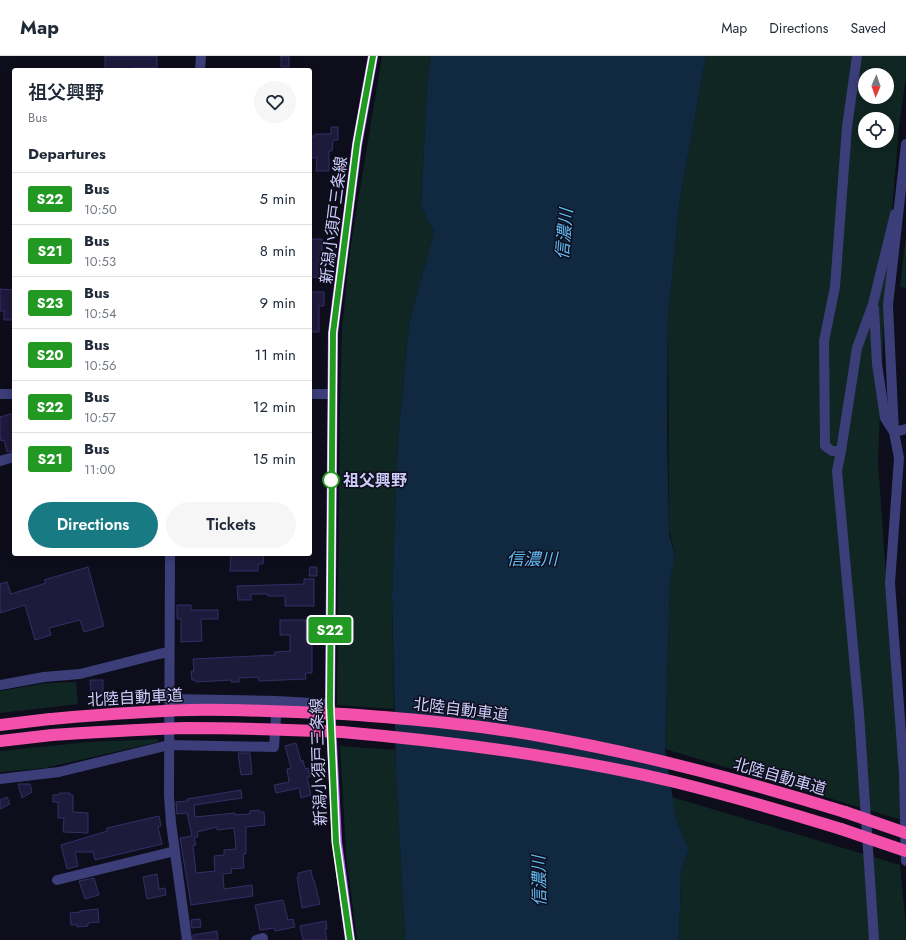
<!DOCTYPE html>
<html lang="en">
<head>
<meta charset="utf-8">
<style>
	body { margin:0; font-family:Jost,"Noto Sans JP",sans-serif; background:#f6f6f7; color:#1f2937; height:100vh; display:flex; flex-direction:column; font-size:15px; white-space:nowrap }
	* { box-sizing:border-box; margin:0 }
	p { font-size:13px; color:#747a83 }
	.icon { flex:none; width:22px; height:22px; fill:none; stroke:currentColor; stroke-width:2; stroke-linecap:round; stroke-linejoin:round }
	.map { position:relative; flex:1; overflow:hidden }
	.details { position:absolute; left:12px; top:12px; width:300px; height:488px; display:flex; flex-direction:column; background:#fff; border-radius:4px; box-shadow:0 2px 10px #0003 }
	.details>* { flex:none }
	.badge { padding:0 8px; border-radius:3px; font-size:14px; line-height:26px }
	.needle { width:26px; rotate:182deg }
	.buttons { position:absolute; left:858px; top:12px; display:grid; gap:8px }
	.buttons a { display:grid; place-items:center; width:36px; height:36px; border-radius:50%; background:#fff; box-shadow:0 2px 10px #0003; font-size:20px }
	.map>.badge { position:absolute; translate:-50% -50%; box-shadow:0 0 0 2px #fff }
	h2 { padding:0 16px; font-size:15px; line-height:36px }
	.round { display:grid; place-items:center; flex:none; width:42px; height:42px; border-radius:21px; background:#f6f6f7 }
	.overview { display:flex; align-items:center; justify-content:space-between; height:68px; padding:0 16px }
	h1 { font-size:19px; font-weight:600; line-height:30px }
	.primary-button { display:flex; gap:8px; margin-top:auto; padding:8px 16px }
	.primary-button a { flex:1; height:46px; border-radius:24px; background:#187b84; color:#fff; font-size:16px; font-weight:600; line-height:46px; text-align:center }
	.primary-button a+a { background:#f6f6f7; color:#1f2937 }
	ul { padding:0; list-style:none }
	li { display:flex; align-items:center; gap:12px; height:52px; padding:0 16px; border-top:1px solid #e0e1e3 }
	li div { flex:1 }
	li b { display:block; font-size:15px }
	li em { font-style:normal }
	li .badge { min-width:44px; font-weight:700; text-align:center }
	header { display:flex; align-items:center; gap:24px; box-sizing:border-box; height:56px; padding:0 20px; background:#fff; border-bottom:1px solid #e0e1e3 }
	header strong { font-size:19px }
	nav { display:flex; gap:22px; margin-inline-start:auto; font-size:14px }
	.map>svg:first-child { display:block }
</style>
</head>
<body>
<header>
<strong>Map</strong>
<nav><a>Map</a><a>Directions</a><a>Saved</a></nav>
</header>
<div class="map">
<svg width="906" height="884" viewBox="0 0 906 884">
	<rect width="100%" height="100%" fill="#0e0d1c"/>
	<path fill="#102623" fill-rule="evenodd" d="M382,0H431L427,29L421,151L434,176L409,267L398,385L392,539L394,653L337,649L340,352L342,273L350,194Z
		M706,0H906V20L899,71L885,239L878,405L893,620L905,765L665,693L670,525L675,500L669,474L668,261L680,143ZM865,19H887V41H865ZM865,63H887V85H865Z
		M906,180V232L900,231Z
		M76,626L78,648L0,657V635L47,627Z
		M158,683V686L45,712L0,716V695L89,686Z
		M340,690L395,694L405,884H357L346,798Z
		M672,741L900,809L906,870V884H679L681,816L689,793L676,763Z"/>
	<path fill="#112841" d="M431,0H706L680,143L668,261L667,369L669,478L675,500L670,525L665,693L676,763L689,793L681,816L679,884H405L396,715L392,539L398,385L409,267L434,176L421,151L427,29Z"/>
	<path fill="#1e1a3c" stroke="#342e66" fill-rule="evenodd" d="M105,0H157V12H133V14H105Z
		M281,0H289V11H281Z
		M331,71H338V84H333L332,95H329V115H316L317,102H311V96H310V80H315V78H331Z
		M310,183H322V203H326L325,222L310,221Z
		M0,233L14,234V264H4V255H0Z
		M310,236H324V250H319V276H311V265H310Z
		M14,357V395L7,396L4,384L1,385L0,380V361Z
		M231,498H264L263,508H258V515H230Z
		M88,511L104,570L84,576L80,564L49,572L51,579L35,584L25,549L0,557V528L7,526L11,538L46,527L44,524Z
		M310,511H317V520H309Z
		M304,523H314V550H285V540H268V538H251V544H238L237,530L304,528Z
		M177,549H191V554H218V563H201L202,585L181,586V563H177Z
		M280,564H306V584H312V617H305L306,623L259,625L258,621L239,622V626H231V624L196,626L195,624H192L191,615H194L193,603L275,599V596L290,595V579H280Z
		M90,624H103V641H91Z
		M296,687L301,705L303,704L305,713L308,712L310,721H307L311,739L301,742L299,732L276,737L274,729L289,726L287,713L291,712L285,690Z
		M238,697H250L252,718L241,719Z
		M18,728H30L32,736L22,742Z
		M241,734L242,742L194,749L195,761L235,757V759L250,758V755L259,754L260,756H264L265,769L246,771V798H243L244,812L231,813L232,817L223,818L224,833L252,829L253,840L191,849L180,782L192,780L187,757L177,758L176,746L188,745L187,743ZM217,771V774L234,772L236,793L224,794V799L214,800L215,815L196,817L193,789H196L194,781H198L197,776Z
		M59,737H70V739H73V756L88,757V777L63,776L64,762H58V746H53V739H59Z
		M7,741L10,748L0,753V744Z
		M159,760L161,770L158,771L162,788L95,804L93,796H75L78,810L67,813L61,789L107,775V772Z
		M311,814L313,824H314L320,848L302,852L297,821L299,820L298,817Z
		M157,818L159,833L165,832L166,839L147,843L143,821Z
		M94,822L99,839L85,843L79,825Z
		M283,844L288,864L293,863L295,871L275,875L274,872L260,874L255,849Z
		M98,853L99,866L88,867V870L77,871V869H71L70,857L80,856V855Z
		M200,863L201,871L192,872L191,864Z
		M326,865L327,873H325L327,884H303L300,870Z
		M217,875L218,884H193V879Z"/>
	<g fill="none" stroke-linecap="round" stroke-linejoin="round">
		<path stroke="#3b3e78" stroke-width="10" d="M857,0L847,71L835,231L824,285L825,390L832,395H841L857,292L873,248L895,158
			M874,252L877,308L885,362L894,376L899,402L890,527L904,718L906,805
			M841,395L837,415L859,657L874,884
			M0,405L14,401
			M0,629L44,621L80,618L159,598L169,596
			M169,643L277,645L330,648
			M0,723L59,716L169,689L274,691L277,645
			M57,824L175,795
			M256,884L263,882"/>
		<path stroke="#3b3e78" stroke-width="10" d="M200,14L201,0
			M906,88L888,249L894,376L906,373
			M0,338H14
			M310,338H332
			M170,498L169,740L171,767L187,884"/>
		<path stroke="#ae5bf3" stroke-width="10" d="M350,884L337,786L330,648L333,277L357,89L373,0"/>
		<path stroke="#f350ab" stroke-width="12" d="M343,658C413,663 482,669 551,682C651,700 748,726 845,756
			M0,669L50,663
			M342,676C454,686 566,700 675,726C731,740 786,756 841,773
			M0,685L52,679"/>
		<path stroke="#f350ab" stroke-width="12" d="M50,663C97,659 143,655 190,654C241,653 292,656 343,658
			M52,679C98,676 144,673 189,672C240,672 291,674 342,676
			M845,756L906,777
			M841,773L906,795"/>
	</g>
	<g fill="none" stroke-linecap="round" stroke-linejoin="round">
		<defs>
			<path id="line" d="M350,884L336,786L330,648L333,277L357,88L373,0"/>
		</defs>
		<use href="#line" stroke="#fff" stroke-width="9"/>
		<use href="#line" stroke="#292" stroke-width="6"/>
	</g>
	<circle fill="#fff" stroke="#292" stroke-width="2" cx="331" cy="424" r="8"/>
	<g text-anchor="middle" stroke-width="3" stroke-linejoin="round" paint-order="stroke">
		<g font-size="16" fill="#cdccfb" stroke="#0e0d1c">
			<text transform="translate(333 164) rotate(-83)" y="6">新潟小須戸三条線</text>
			<text transform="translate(135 641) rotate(-3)" y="6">北陸自動車道</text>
			<text transform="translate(461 653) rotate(7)" y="6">北陸自動車道</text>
			<text transform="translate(318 706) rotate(-92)" y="6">新潟小須戸三条線</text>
			<text transform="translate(780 720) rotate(16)" y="6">北陸自動車道</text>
		</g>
		<g font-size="16" font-weight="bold" fill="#cdccfb" stroke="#0e0d1c" text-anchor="start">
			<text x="343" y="430">祖父興野</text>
		</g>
		<g font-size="17" font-style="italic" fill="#61bcf4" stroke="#0e0d1c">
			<text transform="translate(564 178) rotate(-85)" y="6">信濃川</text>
			<text x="532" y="509">信濃川</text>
			<text transform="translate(539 825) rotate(-91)" y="6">信濃川</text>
		</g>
	</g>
</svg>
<div class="buttons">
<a><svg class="needle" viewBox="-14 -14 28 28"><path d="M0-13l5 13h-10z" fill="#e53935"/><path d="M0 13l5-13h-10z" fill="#747a83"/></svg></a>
<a><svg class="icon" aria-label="locate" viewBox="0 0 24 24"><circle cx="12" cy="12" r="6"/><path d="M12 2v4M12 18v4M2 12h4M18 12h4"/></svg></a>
</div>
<b class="badge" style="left:330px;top:574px;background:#292;color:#fff">S22</b>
<section class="details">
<div class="overview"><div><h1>祖父興野</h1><p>Bus</p></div><a class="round"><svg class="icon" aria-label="heart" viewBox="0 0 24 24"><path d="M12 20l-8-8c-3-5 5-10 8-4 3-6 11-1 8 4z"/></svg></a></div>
<h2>Departures</h2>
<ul>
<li><span class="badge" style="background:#292;color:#fff">S22</span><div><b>Bus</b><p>10:50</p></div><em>5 min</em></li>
<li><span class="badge" style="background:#292;color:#fff">S21</span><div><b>Bus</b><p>10:53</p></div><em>8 min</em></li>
<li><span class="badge" style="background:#292;color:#fff">S23</span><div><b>Bus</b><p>10:54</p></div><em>9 min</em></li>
<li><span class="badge" style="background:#292;color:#fff">S20</span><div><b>Bus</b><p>10:56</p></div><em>11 min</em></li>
<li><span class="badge" style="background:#292;color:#fff">S22</span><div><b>Bus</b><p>10:57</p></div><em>12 min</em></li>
<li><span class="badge" style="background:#292;color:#fff">S21</span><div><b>Bus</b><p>11:00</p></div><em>15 min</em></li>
</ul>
<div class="primary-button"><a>Directions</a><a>Tickets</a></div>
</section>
</div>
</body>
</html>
